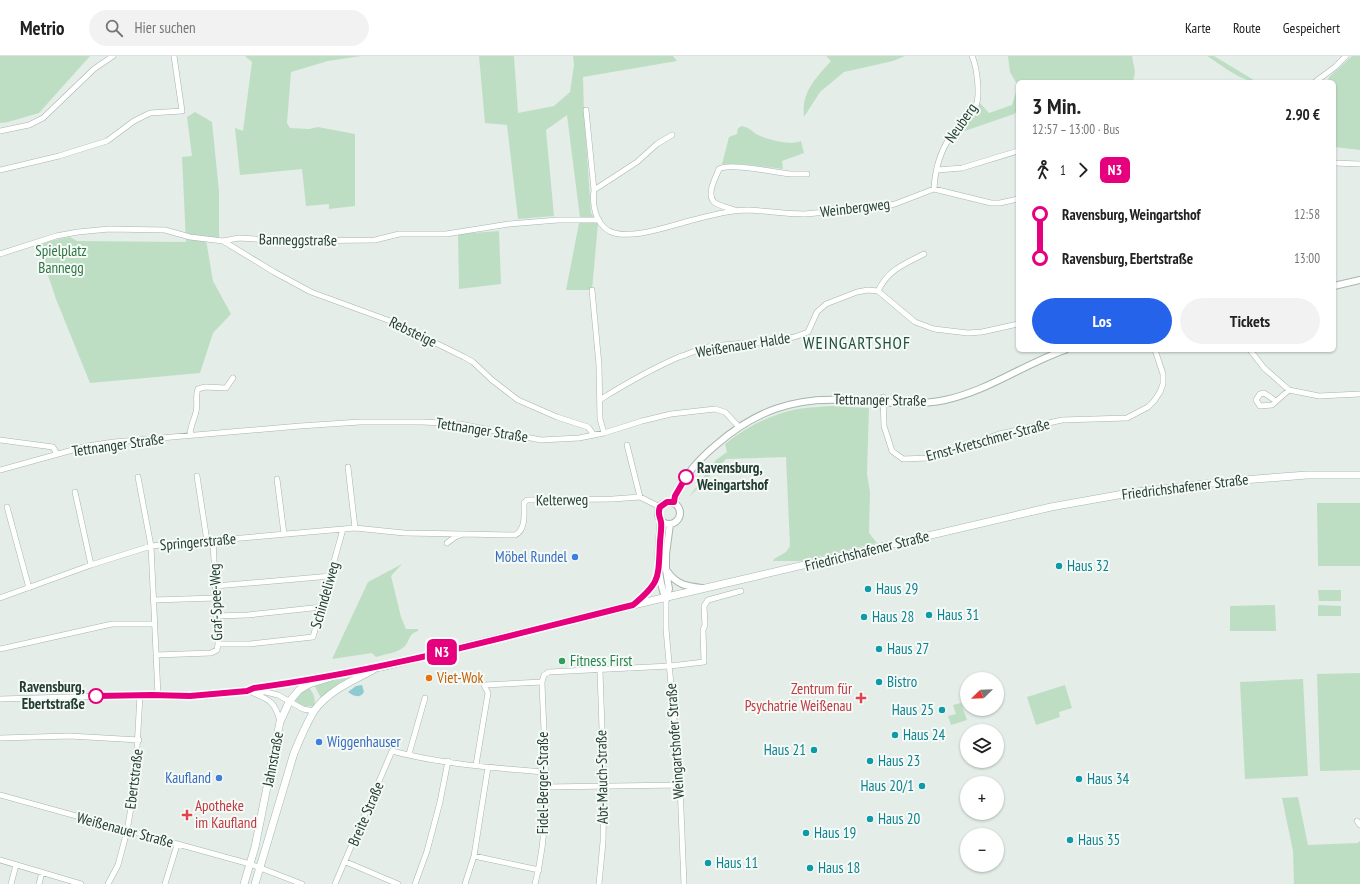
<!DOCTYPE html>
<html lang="de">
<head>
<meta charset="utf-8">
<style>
	body { margin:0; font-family:"PT Sans Narrow",sans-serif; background:#f2f2f2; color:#222; height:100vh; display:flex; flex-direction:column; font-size:15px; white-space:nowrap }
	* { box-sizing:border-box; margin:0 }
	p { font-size:13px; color:#767676 }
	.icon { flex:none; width:22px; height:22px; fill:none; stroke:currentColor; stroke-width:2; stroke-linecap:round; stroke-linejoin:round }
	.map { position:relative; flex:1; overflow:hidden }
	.sheet { position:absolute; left:1016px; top:24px; width:320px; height:272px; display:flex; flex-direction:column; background:#fff; border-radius:6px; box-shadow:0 1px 3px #0004 }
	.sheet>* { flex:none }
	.badge { padding:0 8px; border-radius:6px; font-size:14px; line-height:26px }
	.needle { width:26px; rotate:247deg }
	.tools { position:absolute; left:960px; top:616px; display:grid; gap:8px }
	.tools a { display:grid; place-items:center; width:44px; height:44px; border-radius:50%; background:#fff; box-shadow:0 1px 3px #0004; font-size:20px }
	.map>.badge { position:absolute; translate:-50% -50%; box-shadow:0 0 0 2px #fff }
	.legs { display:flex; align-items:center; gap:6px; height:44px; padding:0 16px; font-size:13px }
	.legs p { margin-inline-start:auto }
	.head { display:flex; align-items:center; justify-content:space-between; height:68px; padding:0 16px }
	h1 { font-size:22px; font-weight:800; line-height:30px }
	.primary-button { display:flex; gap:8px; margin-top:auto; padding:8px 16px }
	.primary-button a { flex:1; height:46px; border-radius:24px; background:#2563eb; color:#fff; font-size:16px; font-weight:800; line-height:46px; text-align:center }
	.primary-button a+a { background:#f2f2f2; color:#222 }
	ul { padding:0 16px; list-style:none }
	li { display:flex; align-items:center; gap:14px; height:44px; font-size:15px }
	li i { display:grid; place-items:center; width:6px; height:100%; margin:0 5px; background:currentColor }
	li i::after { content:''; width:10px; height:10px; margin:-5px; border:3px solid; border-radius:50%; background:#fff }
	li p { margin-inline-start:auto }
	li:first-child i { background:linear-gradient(#0000 50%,currentColor 0) }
	li:last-child i { background:linear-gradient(currentColor 50%,#0000 0) }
	header { display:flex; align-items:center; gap:24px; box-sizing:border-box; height:56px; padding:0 20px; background:#fff; border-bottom:1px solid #e0e0e0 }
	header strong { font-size:19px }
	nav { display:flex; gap:22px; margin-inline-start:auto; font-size:14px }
	.search { width:280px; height:36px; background:#f2f2f2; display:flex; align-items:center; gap:10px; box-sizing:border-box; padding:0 14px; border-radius:22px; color:#767676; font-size:15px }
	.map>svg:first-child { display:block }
</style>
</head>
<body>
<header>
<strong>Metrio</strong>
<div class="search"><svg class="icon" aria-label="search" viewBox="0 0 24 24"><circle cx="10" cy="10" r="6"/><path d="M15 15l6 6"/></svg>Hier suchen</div>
<nav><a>Karte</a><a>Route</a><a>Gespeichert</a></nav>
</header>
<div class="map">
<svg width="1360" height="828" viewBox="0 0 1360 828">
	<rect width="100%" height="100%" fill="#e4ede8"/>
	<path fill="#bedec4" d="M0,0H90L39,57L8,66L0,67Z
		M245,0H361L328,5L291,16L287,67L290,72L309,73L318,71L355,78V150L329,153V148L306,150L302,113L240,119L235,72L243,75L252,6Z
		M479,0H514L518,57L554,50L570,36L574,9L573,0H673L677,5L583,21L584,55L591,157L598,167L592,234H566L580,162L567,59L546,74L554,160L518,163L507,69L485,67Z
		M826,0H905L893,5L844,16L820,36L804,61C801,36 816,22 831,5Z
		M1008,0H1132L1135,16L1133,26H1018V54L1014,58L956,78L980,47L989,57L1012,49L1018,30L1010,16Z
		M1207,0H1214L1257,26C1242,26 1220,8 1207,0Z
		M1352,0H1360V94L1334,91V26H1328L1329,21Z
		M195,56L212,66L219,135V182L206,184L213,225L231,258L213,277L200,317L90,327L56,243L38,189L54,184L70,181L77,185L186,186L182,101L192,100L187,61Z
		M742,70C749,72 751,74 756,78C765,83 792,90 801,85L804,97L782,105L783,113L742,108H722L729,81L737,78L738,72Z
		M499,175L501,228L459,233L458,178Z
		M832,350L869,352L867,418L870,436L869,477L877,487L800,505H773L774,503L786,496L790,490L786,401L726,403L689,441L716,404L727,396L725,388C746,371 771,358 798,353C809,351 821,351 832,350Z
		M1317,447H1360V510H1318Z
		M402,508L391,520L401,561L406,573H418V575C407,579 411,584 404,591C397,597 385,598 376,601L372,597L332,603L368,526Z
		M1318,534H1341V545H1319Z
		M1275,549L1276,575H1230V550Z
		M1318,549L1341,550V560H1318Z
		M1360,617V714L1320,715L1317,618Z
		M350,621L321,642L314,629Z
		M1303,623L1308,720L1245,723L1240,626Z
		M1065,629L1072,652L1059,656L1060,661L1036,669L1027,641Z
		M309,632C314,637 316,643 314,650C305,651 301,650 294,644L303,634Z
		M961,647L967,664L951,669L948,660L956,658L953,649Z
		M1298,741L1308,789L1358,787L1360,785V828H1294L1293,795L1282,742Z"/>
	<path fill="#8ecbd0" d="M362,629L364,636C360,643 353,640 348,636L356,630Z"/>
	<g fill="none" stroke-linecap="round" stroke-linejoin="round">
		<defs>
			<path id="minor" d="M1315,26L1335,11L1346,0
				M586,54L594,134
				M0,75L29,69L43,62L94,13L113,0
				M672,79L657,88L637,106L594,134C592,148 595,167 609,175C628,185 670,170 689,165C708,160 730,154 749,154C767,155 786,158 804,158C831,156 859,152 886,150L895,148L934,133L991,147H1000L1018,143
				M1334,107L1360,108
				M0,114L59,100L107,85L134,65L150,57L182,55L174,0
				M937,114L962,112L1018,95
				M934,133C935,109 943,88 958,70C963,64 971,58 975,52C981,41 977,11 972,0
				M735,154C729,152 719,150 714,146C706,138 716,121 719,113C729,106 777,117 791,118C797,118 802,118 807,118
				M223,185L274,216L311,236L393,266L464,301L473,306L492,324L518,344L557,361L588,371L594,379
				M0,198L56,180L78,176L109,173L165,174L190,181L223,185L239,182L286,185L375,184L399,178H446L509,168L558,164H599
				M592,234L599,309L600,363L604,377
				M878,235C888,214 904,208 924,198
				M1250,294L1264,312L1289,334L1319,340L1360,338
				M883,341L884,370L892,395L903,403L928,402L953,395L999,378L1062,364L1127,362L1148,351L1154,345L1160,336L1163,328V318L1155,294
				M601,343C627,327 651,313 679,301C689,298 698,293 708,291C740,285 777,290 808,276L817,256L826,248L857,236L868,234L878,235L915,266L934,273L968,277L982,276L1018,268
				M1276,345L1264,337L1260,338L1256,344L1260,350L1272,349L1289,334
				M190,379C190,371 194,364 196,356C198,349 195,340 198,333L205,331L226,332L233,322
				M0,384L53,391L57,398
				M627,389L640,441
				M348,411L355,472
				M0,414L87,390L114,386L300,370L360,366H423L460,368L541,384L579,382L604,377L642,365L671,358L715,353L725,356L739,371
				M197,420L207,485
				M138,421L151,490L158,639
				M277,423L284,478
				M75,436L91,509
				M7,451L29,532
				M447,487L455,481L463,478L515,479C526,474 524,458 524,447L527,444L613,443L640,441L660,451
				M215,530L331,520
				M0,542L91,509L151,490L343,473L355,472L404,477L463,478
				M666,543V573L680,729L684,828
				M153,544L216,542
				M216,560L248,559L322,551
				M218,588H250L313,581L343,473
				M0,593L112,568H154
				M156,599L211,597L217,594L218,588L213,484
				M249,634L254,632L318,622
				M253,637C271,644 275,647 280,665
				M0,643L140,639L190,640L247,635L266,636L278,639L303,653L314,655
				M0,682L70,680L139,684
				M409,698L425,642
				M476,709L488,637L484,629L542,626
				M545,731L680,729
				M0,739L250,808L302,828
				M1357,765L1360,769
				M474,800L539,814
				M0,804L81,828
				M346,806L398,828
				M11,828L16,809
				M39,828L42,816
				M108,828L118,809L127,775L135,728L140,639
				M165,828L177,789
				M335,828L392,695C441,708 494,712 544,716
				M415,828L427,795L440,746L448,705
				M465,828L474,800L488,711
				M535,828C552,764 544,692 542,626L544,619L549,616L670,610L704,606L703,574L705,569L704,550L708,544L741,535
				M599,828L603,786L604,731L600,615"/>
			<path id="tertiary" d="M1334,230L1360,224
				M674,446C680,424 698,404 716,389C754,356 793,341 843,344C877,345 912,351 945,344C988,335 1024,308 1065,294
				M658 457a11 11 0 1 1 22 0a11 11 0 1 1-22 0Z
				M661,464C659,491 655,518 666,543
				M667,515C677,529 686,530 702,532
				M666,543L669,533L666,514V498L670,468
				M634,548C646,539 654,531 658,517"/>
			<path id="secondary" d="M244,828L255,791L280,666L289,646L299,634L309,628L344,617L381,611L633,549L1051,451L1129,437L1230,425L1307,419H1360
				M255,828L294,697C300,683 306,668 314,655C328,635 352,625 373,614"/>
		</defs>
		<use href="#minor" stroke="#a7b5af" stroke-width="6"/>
		<use href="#tertiary" stroke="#a7b5af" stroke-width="8"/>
		<use href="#secondary" stroke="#a2b9af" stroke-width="8"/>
		<use href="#minor" stroke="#fff" stroke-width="5"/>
		<use href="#tertiary" stroke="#fff" stroke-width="6"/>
		<use href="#secondary" stroke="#fff" stroke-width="7"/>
	</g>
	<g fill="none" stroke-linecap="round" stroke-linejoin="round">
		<defs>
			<path id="line-1" d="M96,640L152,639L190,640L247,635L254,632C383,615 507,580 633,549C661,526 658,522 660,487C660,481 662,472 661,466C660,460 657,458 660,451L667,446H674L675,440L686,421"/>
		</defs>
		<use href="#line-1" stroke="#fff" stroke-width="9"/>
		<use href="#line-1" stroke="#e6007e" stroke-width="6"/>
	</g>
	<g fill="#fff" stroke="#e6007e" stroke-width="2">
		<circle cx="686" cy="421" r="7"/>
		<circle cx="96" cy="640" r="7"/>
	</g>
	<g fill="#3f7fe0" stroke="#f5faf7" stroke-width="1.5">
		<circle cx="575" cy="501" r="4"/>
		<circle cx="319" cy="686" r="4"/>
		<circle cx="219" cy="722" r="4"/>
	</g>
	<g fill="#0f9aa8" stroke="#f5faf7" stroke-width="1.5">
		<circle cx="1059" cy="510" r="4"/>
		<circle cx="868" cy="533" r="4"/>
		<circle cx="929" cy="559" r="4"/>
		<circle cx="864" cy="561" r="4"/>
		<circle cx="879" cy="593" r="4"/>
		<circle cx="879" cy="626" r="4"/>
		<circle cx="942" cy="654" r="4"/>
		<circle cx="895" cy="679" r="4"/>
		<circle cx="814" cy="694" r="4"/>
		<circle cx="870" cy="705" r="4"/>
		<circle cx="1079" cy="723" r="4"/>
		<circle cx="922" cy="730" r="4"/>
		<circle cx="870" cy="763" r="4"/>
		<circle cx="806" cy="777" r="4"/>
		<circle cx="1070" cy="784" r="4"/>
		<circle cx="708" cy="807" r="4"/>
		<circle cx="810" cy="812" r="4"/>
	</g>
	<circle fill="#2e9e5b" stroke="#f5faf7" stroke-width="1.5" cx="562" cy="605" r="4"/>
	<circle fill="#e8710a" stroke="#f5faf7" stroke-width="1.5" cx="429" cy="622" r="4"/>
	<g fill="#e0444e" stroke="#f5faf7" stroke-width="1.5">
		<path d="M859 636h4v4h4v4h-4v4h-4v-4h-4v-4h4z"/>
		<path d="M185 753h4v4h4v4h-4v4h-4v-4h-4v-4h4z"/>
	</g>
	<g text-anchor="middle" stroke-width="4" stroke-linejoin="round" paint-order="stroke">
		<g font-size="15" fill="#243e35" stroke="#f5faf7">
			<text transform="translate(961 67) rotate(-55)" y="5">Neuberg</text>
			<text transform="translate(855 152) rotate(-7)" y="5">Weinbergweg</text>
			<text transform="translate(298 184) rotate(1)" y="5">Banneggstraße</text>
			<text transform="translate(413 276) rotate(26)" y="5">Rebsteige</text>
			<text transform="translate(743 289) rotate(-9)" y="5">Weißenauer Halde</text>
			<text transform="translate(880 344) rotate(1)" y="5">Tettnanger Straße</text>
			<text transform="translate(482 374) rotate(9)" y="5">Tettnanger Straße</text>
			<text transform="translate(988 384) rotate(-15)" y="5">Ernst-Kretschmer-Straße</text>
			<text transform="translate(118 389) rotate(-8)" y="5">Tettnanger Straße</text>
			<text transform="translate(1185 431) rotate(-7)" y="5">Friedrichshafener Straße</text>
			<text transform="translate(562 444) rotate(-1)" y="5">Kelterweg</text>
			<text transform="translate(198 486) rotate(-5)" y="5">Springerstraße</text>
			<text transform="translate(867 495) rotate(-14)" y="5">Friedrichshafener Straße</text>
			<text transform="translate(325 539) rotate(-74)" y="5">Schindeliweg</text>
			<text transform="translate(216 546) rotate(-92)" y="5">Graf-Spee-Weg</text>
			<text transform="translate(675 685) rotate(-94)" y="5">Weingartshofer Straße</text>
			<text transform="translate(273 703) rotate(-79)" y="5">Jahnstraße</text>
			<text transform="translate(602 721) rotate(-91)" y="5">Abt-Mauch-Straße</text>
			<text transform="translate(134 723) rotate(-83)" y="5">Ebertstraße</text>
			<text transform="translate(543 727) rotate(-90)" y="5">Fidel-Berger-Straße</text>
			<text transform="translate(366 758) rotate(-67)" y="5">Breite Straße</text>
			<text transform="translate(125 774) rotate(15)" y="5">Weißenauer Straße</text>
		</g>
		<g font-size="15" fill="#2f7545" stroke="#f5faf7">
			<text x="61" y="200">Spielplatz<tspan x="61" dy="17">Bannegg</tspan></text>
		</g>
		<g font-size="15" font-weight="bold" fill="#243e35" stroke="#f5faf7" text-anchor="start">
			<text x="697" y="417">Ravensburg,<tspan x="697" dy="17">Weingartshof</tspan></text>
			<text x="85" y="636" text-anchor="end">Ravensburg,<tspan x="85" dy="17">Ebertstraße</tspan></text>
		</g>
		<g font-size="15" fill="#366cbe" stroke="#f5faf7" text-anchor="end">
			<text x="567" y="506">Möbel Rundel</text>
			<text x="327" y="691" text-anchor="start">Wiggenhauser</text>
			<text x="211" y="727">Kaufland</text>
		</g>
		<g font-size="15" fill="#0d838f" stroke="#f5faf7" text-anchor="start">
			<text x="1067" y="515">Haus 32</text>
			<text x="876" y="538">Haus 29</text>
			<text x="937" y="564">Haus 31</text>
			<text x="872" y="566">Haus 28</text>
			<text x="887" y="598">Haus 27</text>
			<text x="887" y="631">Bistro</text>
			<text x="934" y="659" text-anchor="end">Haus 25</text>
			<text x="903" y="684">Haus 24</text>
			<text x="806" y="699" text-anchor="end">Haus 21</text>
			<text x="878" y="710">Haus 23</text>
			<text x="1087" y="728">Haus 34</text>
			<text x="914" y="735" text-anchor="end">Haus 20/1</text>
			<text x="878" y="768">Haus 20</text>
			<text x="814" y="782">Haus 19</text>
			<text x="1078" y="789">Haus 35</text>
			<text x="716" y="812">Haus 11</text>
			<text x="818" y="817">Haus 18</text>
		</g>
		<g font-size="15" fill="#27864d" stroke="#f5faf7" text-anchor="start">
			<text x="570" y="610">Fitness First</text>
		</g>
		<g font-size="15" fill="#c56008" stroke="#f5faf7" text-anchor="start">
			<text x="437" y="627">Viet-Wok</text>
		</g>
		<g font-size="15" fill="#be3a42" stroke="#f5faf7" text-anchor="end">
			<text x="852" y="638">Zentrum für<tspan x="852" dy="17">Psychatrie Weißenau</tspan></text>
			<text x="195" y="755" text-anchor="start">Apotheke<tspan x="195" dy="17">im Kaufland</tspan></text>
		</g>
		<g font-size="17" letter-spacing="1" fill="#205041" stroke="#f5faf7">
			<text x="857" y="293">WEINGARTSHOF</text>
		</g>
	</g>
</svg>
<div class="tools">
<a><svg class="needle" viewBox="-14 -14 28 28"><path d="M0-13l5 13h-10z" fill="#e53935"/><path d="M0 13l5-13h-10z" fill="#767676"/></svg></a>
<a><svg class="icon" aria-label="layers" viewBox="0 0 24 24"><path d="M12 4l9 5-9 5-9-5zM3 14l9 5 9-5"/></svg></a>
<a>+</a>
<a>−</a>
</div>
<b class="badge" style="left:442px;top:596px;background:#e6007e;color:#fff">N3</b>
<section class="sheet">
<div class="head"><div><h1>3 Min.</h1><p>12:57 – 13:00 · Bus</p></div><b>2.90 €</b></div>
<div class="legs"><svg class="icon" aria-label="walk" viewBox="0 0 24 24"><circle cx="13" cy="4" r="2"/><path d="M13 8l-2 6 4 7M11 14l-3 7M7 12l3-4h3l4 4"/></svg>1<svg class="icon" aria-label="forward" viewBox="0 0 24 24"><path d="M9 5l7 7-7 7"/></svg><b class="badge" style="background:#e6007e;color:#fff">N3</b></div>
<ul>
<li><i style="color:#e6007e"></i><b>Ravensburg, Weingartshof</b><p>12:58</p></li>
<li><i style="color:#e6007e"></i><b>Ravensburg, Ebertstraße</b><p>13:00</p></li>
</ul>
<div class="primary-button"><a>Los</a><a>Tickets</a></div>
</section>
</div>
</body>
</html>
